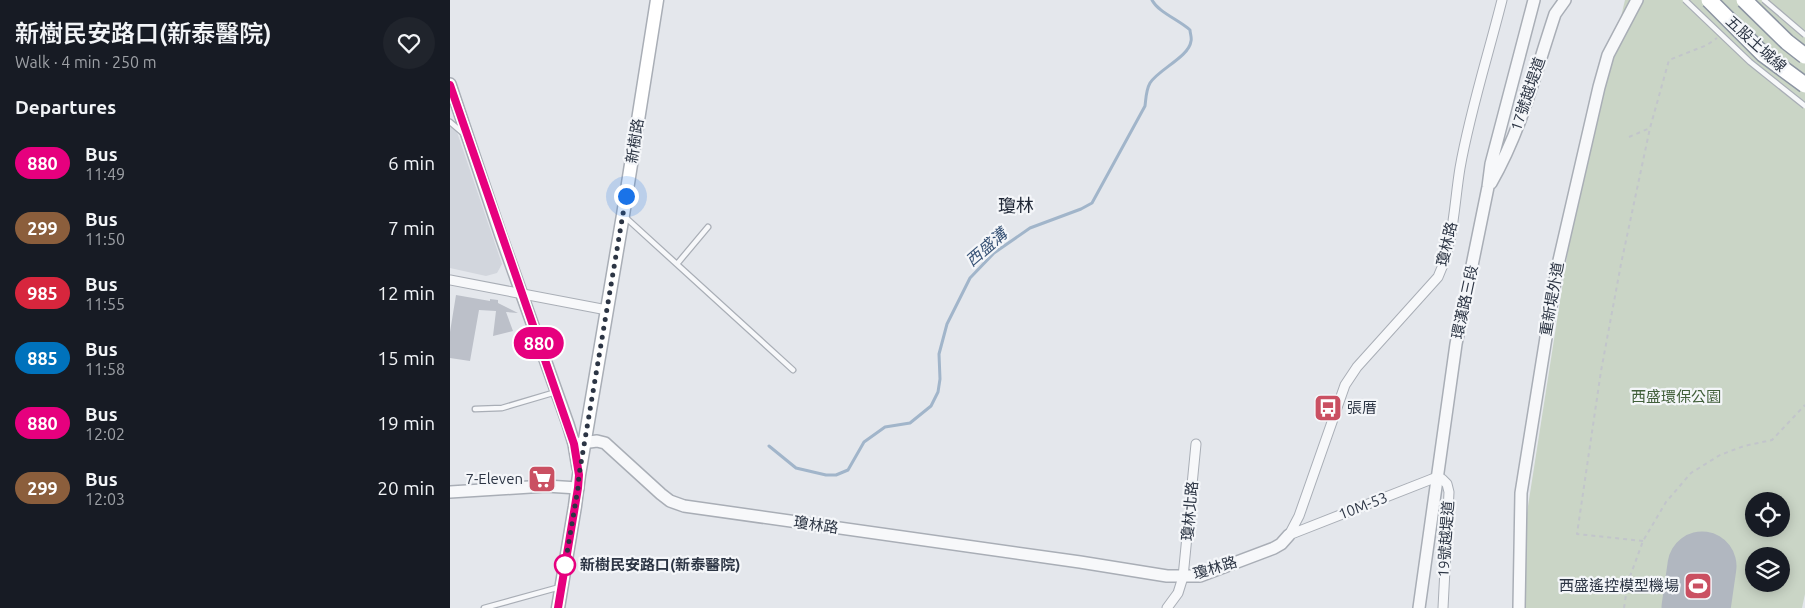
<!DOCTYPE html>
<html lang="en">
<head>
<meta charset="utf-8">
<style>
	body { margin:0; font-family:Ubuntu,"Noto Sans TC",sans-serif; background:#20242c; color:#f1f3f6; height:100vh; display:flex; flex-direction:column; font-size:19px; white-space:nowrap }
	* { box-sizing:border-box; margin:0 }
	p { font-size:16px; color:#9ea1a6 }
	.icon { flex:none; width:28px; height:28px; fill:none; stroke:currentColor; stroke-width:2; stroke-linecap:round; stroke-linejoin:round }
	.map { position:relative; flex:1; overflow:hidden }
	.sheet { display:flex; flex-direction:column; background:#171b24; width:450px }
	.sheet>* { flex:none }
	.badge { padding:0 10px; border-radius:16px; font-size:18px; line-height:32px }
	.tools { position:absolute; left:1295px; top:492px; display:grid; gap:10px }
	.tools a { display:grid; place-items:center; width:45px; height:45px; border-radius:50%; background:#171b24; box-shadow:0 2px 12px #0003; font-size:25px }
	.you { position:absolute; width:25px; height:25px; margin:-12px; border:4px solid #fff; border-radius:50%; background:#1a73e8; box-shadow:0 0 0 8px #1a73e833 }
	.map>.badge { position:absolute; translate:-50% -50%; box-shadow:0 0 0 2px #fff }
	h2 { padding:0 15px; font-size:19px; line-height:45px }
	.round { display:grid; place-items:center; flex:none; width:52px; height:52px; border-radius:26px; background:#20242c }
	.head { display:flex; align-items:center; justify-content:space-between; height:85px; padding:0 15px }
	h1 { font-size:24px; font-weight:600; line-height:38px }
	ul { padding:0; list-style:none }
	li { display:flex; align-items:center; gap:15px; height:65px; padding:0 15px }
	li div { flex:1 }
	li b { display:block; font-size:19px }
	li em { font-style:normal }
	li .badge { min-width:55px; font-weight:700; text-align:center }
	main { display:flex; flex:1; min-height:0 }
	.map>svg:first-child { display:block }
</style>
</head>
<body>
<main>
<section class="sheet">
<div class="head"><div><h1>新樹民安路口(新泰醫院)</h1><p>Walk · 4 min · 250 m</p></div><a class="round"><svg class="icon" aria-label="heart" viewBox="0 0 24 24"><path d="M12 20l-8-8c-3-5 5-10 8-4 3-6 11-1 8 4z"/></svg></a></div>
<h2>Departures</h2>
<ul>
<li><span class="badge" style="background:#e6007e;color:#fff">880</span><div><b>Bus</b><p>11:49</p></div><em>6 min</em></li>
<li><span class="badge" style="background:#8b5e3c;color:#fff">299</span><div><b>Bus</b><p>11:50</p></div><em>7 min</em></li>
<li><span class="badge" style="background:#d7263d;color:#fff">985</span><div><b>Bus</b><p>11:55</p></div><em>12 min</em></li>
<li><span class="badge" style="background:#0072bc;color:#fff">885</span><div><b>Bus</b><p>11:58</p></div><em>15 min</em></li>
<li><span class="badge" style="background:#e6007e;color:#fff">880</span><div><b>Bus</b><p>12:02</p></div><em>19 min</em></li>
<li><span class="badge" style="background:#8b5e3c;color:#fff">299</span><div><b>Bus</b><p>12:03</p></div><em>20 min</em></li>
</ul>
</section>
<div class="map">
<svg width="1355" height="608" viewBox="0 0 1355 608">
	<rect width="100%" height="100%" fill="#e4e7ec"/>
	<path fill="#d2d6dd" d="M0,124L7,132L52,264L47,273L36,276L0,268Z"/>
	<path fill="#cad5c6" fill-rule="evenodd" d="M1175,0H1355V594L1352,608H1064L1076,519L1123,218ZM1304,501H1331V529H1304ZM1304,556H1331V584H1304Z"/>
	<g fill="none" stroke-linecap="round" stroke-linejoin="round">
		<path stroke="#a1b5ca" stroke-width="3" d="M319,446L346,468L376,475H386L398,470L414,442L435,427L460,423L481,406L488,392L490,379L489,354L497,324L520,278L544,253L580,228L631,209L642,203L695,106C696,98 696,90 700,83C709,69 739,57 741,41C742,38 740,33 740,30C729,20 708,12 702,0"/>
		<path stroke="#b1b7c0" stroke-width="69" d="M1246,608L1252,566"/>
	</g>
	<path fill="#bcc0c9" d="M6,295L40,301V299L48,300V303L68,313L56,312L63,331L43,336L46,311L29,310L20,361L0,358V332Z"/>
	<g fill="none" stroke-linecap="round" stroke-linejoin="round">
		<defs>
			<path id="service" d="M0,122L13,133
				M174,216L343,370
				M227,264L258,227
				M25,409L52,408L106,392
				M34,608L110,587"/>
			<path id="minor" d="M0,280L157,310
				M839,535L849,516L895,385L907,367L988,277C1004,243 1004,204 1010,168C1020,111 1038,56 1052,0
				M839,535L987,477L992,479L997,484L999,492L993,608
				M717,608L728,593L733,577L746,444"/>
			<path id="tertiary" d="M0,84L51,236L118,424L124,444L128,468
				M1041,183C1071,131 1086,71 1105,14L1115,0
				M124,444L147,441L155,443L211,494L220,501L234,506L630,562L717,576H750L824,548L831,544L839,535
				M0,492L96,486L128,488
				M969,608L1006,344L1038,187L1041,164L1084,0
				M1069,608L1071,493L1107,269L1149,87L1158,55L1187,0"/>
			<path id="secondary" d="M108,608L125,506L129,475L173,215L207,0"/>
		</defs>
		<use href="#service" stroke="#a9aeb6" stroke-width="7"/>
		<use href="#minor" stroke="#a9aeb6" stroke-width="11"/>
		<use href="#tertiary" stroke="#a9aeb6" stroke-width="14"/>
		<use href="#secondary" stroke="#a9aeb6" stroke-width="15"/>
		<path stroke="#c2c5cb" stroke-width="2" stroke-dasharray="4 4" stroke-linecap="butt" d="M1179,137L1200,128L1219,60L1257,45L1267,38
			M1193,541L1127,534L1151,371L1171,264L1200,128
			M1174,608L1178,582L1193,541L1216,502L1241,473L1270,455L1294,446L1322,440L1355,405"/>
		<use href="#service" stroke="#f7f8fa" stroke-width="4.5"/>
		<use href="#minor" stroke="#f7f8fa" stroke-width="9"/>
		<use href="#tertiary" stroke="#f7f8fa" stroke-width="11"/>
		<use href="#secondary" stroke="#fff" stroke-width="12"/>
		<defs>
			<path id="service-bridge" d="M1235,0L1300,62L1355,106
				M1314,0L1355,35"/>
			<path id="trunk-bridge" d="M1259,0L1313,54L1355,85
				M1294,0L1337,42L1355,56"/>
		</defs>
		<use href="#service-bridge" stroke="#a9aeb6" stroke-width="7" stroke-linecap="butt"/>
		<use href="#trunk-bridge" stroke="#8c94a2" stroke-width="18" stroke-linecap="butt"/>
		<use href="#service-bridge" stroke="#f7f8fa" stroke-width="4.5"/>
		<use href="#trunk-bridge" stroke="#fff" stroke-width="15"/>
	</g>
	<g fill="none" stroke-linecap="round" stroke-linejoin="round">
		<defs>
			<path id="line" d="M0,85L124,444L129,475L128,488L108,608"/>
		</defs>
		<use href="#line" stroke="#fff" stroke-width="11"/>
		<use href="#line" stroke="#e6007e" stroke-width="8"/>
		<path stroke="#2c3544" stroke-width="5" stroke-dasharray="0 9" d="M115,565L114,571L128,488L129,475L176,196"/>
	</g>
	<defs>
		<symbol id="bus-square" viewBox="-11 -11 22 22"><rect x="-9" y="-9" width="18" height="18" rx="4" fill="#ca5062" stroke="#f4f6f9"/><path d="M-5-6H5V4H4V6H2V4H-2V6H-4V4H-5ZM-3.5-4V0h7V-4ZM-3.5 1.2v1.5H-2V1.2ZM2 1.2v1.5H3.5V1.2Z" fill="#fff"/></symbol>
		<symbol id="supermarket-square" viewBox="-11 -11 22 22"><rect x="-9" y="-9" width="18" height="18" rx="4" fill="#ca5062" stroke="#f4f6f9"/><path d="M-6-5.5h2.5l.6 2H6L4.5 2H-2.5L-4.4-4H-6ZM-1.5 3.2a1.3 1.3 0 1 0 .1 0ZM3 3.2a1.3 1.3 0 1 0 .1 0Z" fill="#fff"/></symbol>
		<symbol id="stadium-square" viewBox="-11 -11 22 22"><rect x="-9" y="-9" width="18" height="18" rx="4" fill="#ca5062" stroke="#f4f6f9"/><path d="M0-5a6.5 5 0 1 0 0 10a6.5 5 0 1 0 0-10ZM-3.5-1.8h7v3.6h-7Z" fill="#fff"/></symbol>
	</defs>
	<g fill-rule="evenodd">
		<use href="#bus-square" x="862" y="392" width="32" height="32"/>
		<use href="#supermarket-square" x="76" y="463" width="32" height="32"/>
		<use href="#stadium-square" x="1232" y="570" width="32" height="32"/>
	</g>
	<circle fill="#fff" stroke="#e6007e" stroke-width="2.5" cx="115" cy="565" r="10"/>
	<g text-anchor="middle" stroke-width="4.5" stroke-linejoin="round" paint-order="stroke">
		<g font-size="15" fill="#2c3544" stroke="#f4f6f9">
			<text transform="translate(1306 44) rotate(42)" y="5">五股土城線</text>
			<text transform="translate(1078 94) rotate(-71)" y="5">17號越堤道</text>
			<text transform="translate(185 141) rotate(-81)" y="5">新樹路</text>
			<text transform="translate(997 244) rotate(-77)" y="5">瓊林路</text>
			<text transform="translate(1102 299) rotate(-80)" y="5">重新堤外道</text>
			<text transform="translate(1015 302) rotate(-78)" y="5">環漢路三段</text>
			<text transform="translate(913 506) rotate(-21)" y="5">10M-53</text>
			<text transform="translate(740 511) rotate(-85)" y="5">瓊林北路</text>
			<text transform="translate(366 525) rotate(8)" y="5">瓊林路</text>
			<text transform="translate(996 539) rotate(-86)" y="5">19號越堤道</text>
			<text transform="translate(765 568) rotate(-17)" y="5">瓊林路</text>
		</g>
		<g font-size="15" fill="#415f3a" stroke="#f4f6f9">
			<text x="1226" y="402">西盛環保公園</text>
		</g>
		<g font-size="15" fill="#2c3544" stroke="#f4f6f9" text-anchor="end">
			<text x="897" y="413" text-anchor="start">張厝</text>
			<text x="73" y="484">7-Eleven</text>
			<text x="1229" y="591">西盛遙控模型機場</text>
		</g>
		<g font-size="15" font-weight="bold" fill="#2c3544" stroke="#f4f6f9" text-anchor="start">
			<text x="130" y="570">新樹民安路口(新泰醫院)</text>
		</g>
		<g font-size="16" font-style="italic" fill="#385376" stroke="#f4f6f9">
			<text transform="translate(536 247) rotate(-41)" y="6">西盛溝</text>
		</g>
		<g font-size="18" fill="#1e2635" stroke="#f4f6f9">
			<text x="566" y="212">瓊林</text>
		</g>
	</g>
</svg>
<div class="tools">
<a><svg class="icon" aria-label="locate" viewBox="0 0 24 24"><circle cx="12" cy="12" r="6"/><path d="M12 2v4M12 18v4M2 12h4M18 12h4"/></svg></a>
<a><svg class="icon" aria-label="layers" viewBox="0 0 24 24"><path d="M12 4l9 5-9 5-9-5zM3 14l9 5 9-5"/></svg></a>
</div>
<div class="you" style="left:176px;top:196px"></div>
<b class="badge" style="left:89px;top:343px;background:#e6007e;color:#fff">880</b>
</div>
</main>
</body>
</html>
